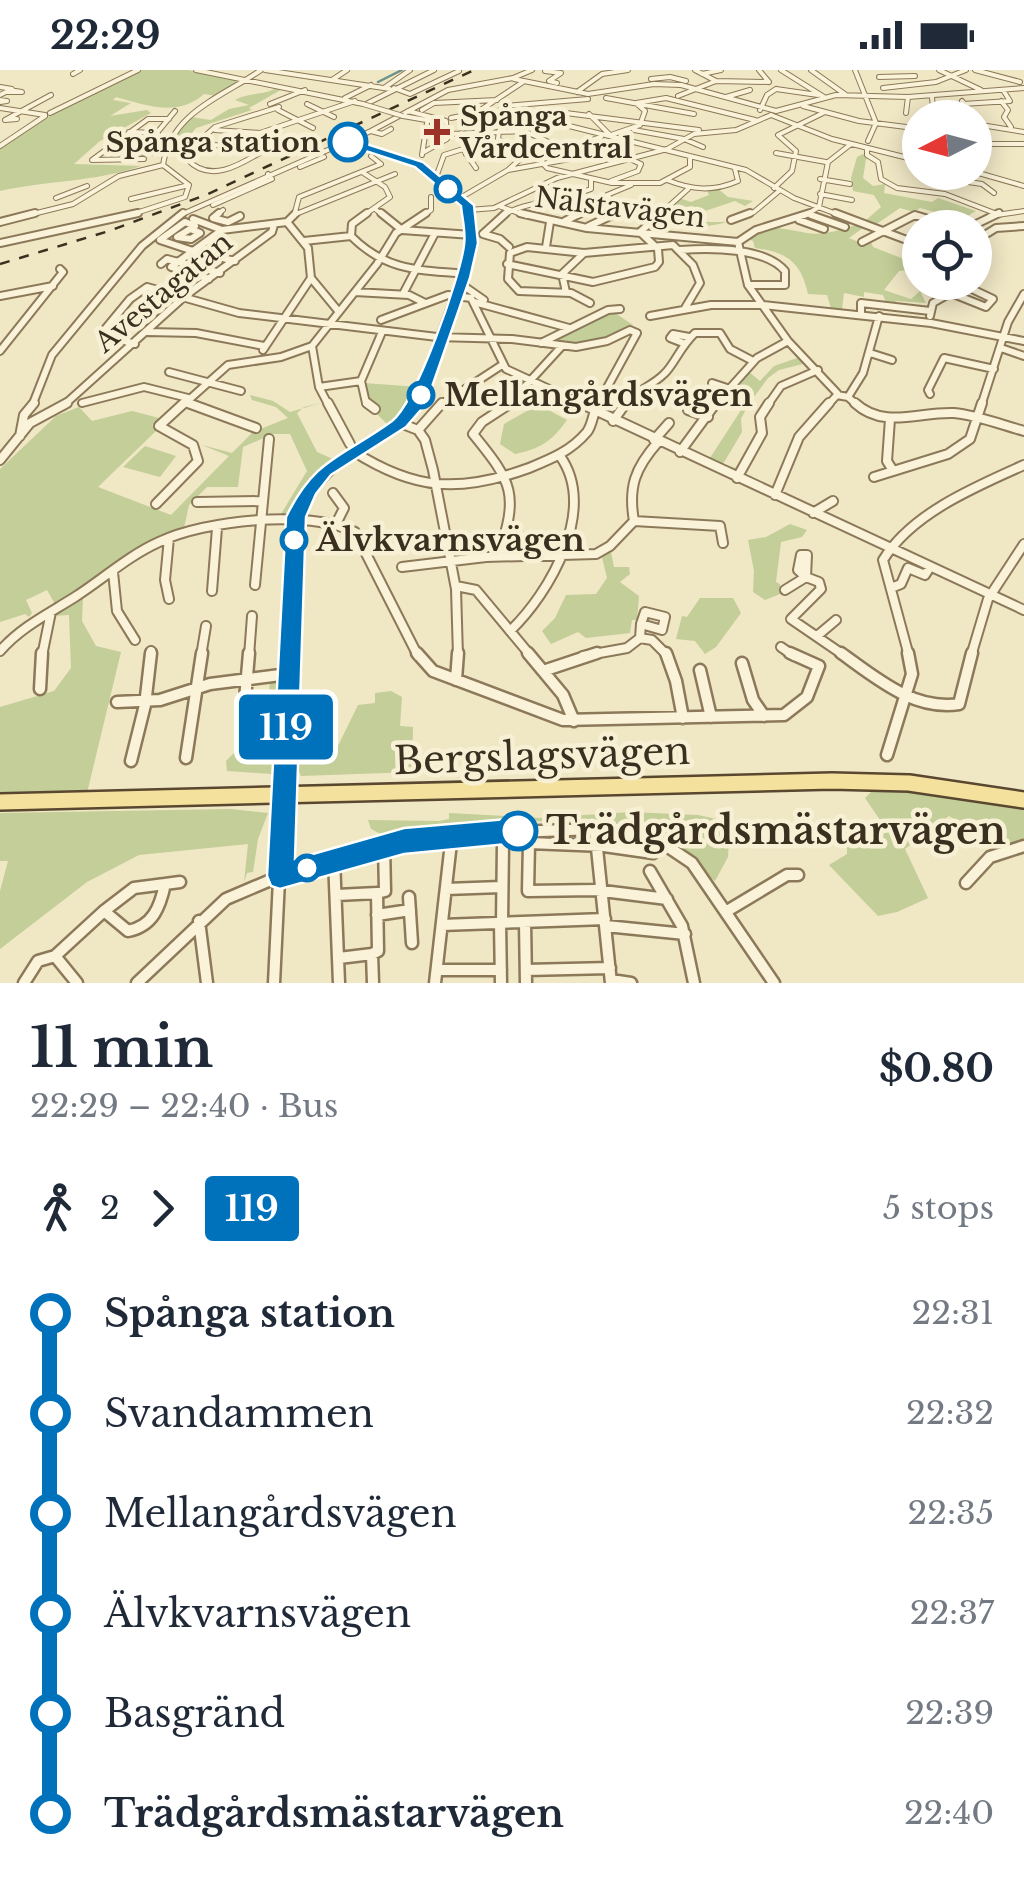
<!DOCTYPE html>
<html lang="en">
<head>
<meta charset="utf-8">
<style>
	body { margin:0; font-family:"Libre Baskerville",serif; background:#f6f6f7; color:#1f2937; height:100vh; display:flex; flex-direction:column; font-size:38px; white-space:nowrap }
	* { box-sizing:border-box; margin:0 }
	p { font-size:32px; color:#747a83 }
	.icon { flex:none; width:55px; height:55px; fill:none; stroke:currentColor; stroke-width:2; stroke-linecap:round; stroke-linejoin:round }
	.map { position:relative; height:913px; overflow:hidden }
	.sheet { display:flex; flex-direction:column; background:#fff; flex:1 }
	.sheet>* { flex:none }
	.badge { padding:0 20px; border-radius:8px; font-size:35px; line-height:65px }
	.needle { width:65px; rotate:264deg }
	.fabs { position:absolute; left:902px; top:30px; display:grid; gap:20px }
	.fabs a { display:grid; place-items:center; width:90px; height:90px; border-radius:50%; background:#fff; box-shadow:0 5px 25px #0003; font-size:50px }
	.map>.badge { position:absolute; translate:-50% -50%; box-shadow:0 0 0 5px #fff }
	.legs { display:flex; align-items:center; gap:15px; height:110px; padding:0 30px; font-size:32px }
	.legs p { margin-inline-start:auto }
	.head { display:flex; align-items:center; justify-content:space-between; height:170px; padding:0 30px }
	h1 { font-size:55px; font-weight:700; line-height:75px }
	ul { padding:0 30px; list-style:none }
	li { display:flex; align-items:center; gap:35px; height:100px; font-size:38px }
	li i { display:grid; place-items:center; width:15px; height:100%; margin:0 12px; background:currentColor }
	li i::after { content:''; width:25px; height:25px; margin:-12px; border:8px solid; border-radius:50%; background:#fff }
	li p { margin-inline-start:auto }
	li:first-child i { background:linear-gradient(#0000 50%,currentColor 0) }
	li:last-child i { background:linear-gradient(currentColor 50%,#0000 0) }
	.status { display:flex; justify-content:space-between; align-items:center; height:70px; padding:0 50px; background:#fff; direction:ltr }
	.status svg { height:28px; fill:currentColor }
	.map>svg:first-child { display:block }
</style>
</head>
<body>
<div class="status"><b>22:29</b><svg viewBox="0 0 49 12"><path d="M0 12V9h3v3zM5 12V6h3v6zM10 12V3h3v9zM15 12V0h3v12zM26 1h20v11H26zM47 4h2v5h-2z"/></svg></div>
<div class="map">
<svg width="1024" height="913" viewBox="0 0 1024 913">
	<rect width="100%" height="100%" fill="#f0e7c5"/>
	<path fill="#c3ce98" d="M140,0H188L243,11L217,26L204,24C178,47 148,36 116,27L113,30L131,33L110,46L147,40L151,43L100,71L74,94L141,96C96,112 49,110 0,121V77L58,41Z
		M278,17L284,18L249,38L252,40L196,58L188,68L171,74L190,47L211,50L229,39L249,35L235,30C249,22 264,26 278,17Z
		M863,84L871,88L866,89L863,108L873,116L885,114L884,123L932,132L938,128L976,141L964,148L972,152L920,138L914,142L900,138L875,155L865,151L881,137L874,125L853,121L851,108L857,87Z
		M718,119L728,127L753,131L745,136L735,131L702,142L703,152H727C701,159 682,158 658,146L679,128L691,132L709,125L707,120Z
		M861,153L867,155L849,168L861,173L871,172L873,177L914,193L920,190V199L899,201L884,220L911,229L920,221L926,233L896,231L895,236L887,235L883,225L864,222V227L844,223L842,239L831,238L827,225L808,224C801,192 787,182 755,178L753,171L746,168C773,153 780,159 807,163C824,166 844,159 861,153Z
		M612,241L633,255C602,269 583,277 550,271Z
		M800,287L807,293L779,300L768,308L748,335L741,349L742,362L723,394L739,399L735,403L708,391L745,334L730,328L749,302L760,311L774,296Z
		M364,313L419,317L410,337L389,356L376,343L379,337L369,335Z
		M250,325L273,331L290,342L321,333L304,337L297,343L317,382L333,389L302,420L291,446L278,449L307,401L290,364H273L243,377L238,417H207L189,435L184,458L144,476L56,536L47,520L26,530L32,543L29,547L25,544L0,552V399L56,346L79,337L92,351L132,341L163,349L152,355L156,361L98,417L171,445L229,386L202,375L232,383L253,362L288,348L276,337L252,330Z
		M532,338H545L567,350C552,371 540,379 515,384L500,374L504,354Z
		M145,376L176,386L160,407L123,397Z
		M790,454L807,460L802,467L781,472L776,512L780,514V524L765,530L753,522L754,501L748,470L766,467Z
		M611,482L614,497H629L630,504L620,512L639,526L637,550H632L630,563L586,568L578,562L551,574L542,561L555,548L566,525L596,524L607,508L602,487Z
		M83,526L82,551L96,576L121,582L87,723L0,725V637L54,621L71,598L69,545L53,546Z
		M700,528H733L741,543L716,577L705,584L695,571L676,569L682,546L687,547Z
		M270,610L281,611L277,691L272,704L227,701L226,691L267,649Z
		M391,621L402,627L400,656L413,657L412,702L301,706L293,687L296,638L302,636V650L308,651L310,686L315,690L334,684L358,635L375,633V623Z
		M893,717L1024,739V772L991,780L977,763L949,746L905,779L928,828L897,842L878,846L829,795L847,784V772L880,750L865,728L874,719Z
		M230,739L268,743L258,769L253,802L247,803L244,812L248,774L139,785L87,812L0,879V821L8,791H0V743Z
		M630,742L698,745L730,752L728,787L715,811C703,803 689,780 672,770C613,736 457,755 389,768L371,759L368,750L439,751L449,749V743L540,748Z"/>
	<g fill="none" stroke-linecap="round" stroke-linejoin="round">
		<path stroke="#6d928c" stroke-width="2.5" d="M378,12L402,0"/>
		<defs>
			<path id="minor-far3" d="M196,0L363,34
				M265,0L390,19
				M695,0L716,11
				M759,0L769,12
				M781,0L824,27
				M811,0L846,25
				M855,0L876,53L868,71
				M939,0L981,20
				M975,0L1020,12
				M545,1L561,3L549,11L557,13
				M73,4L80,0
				M702,4L721,0
				M879,7L915,6
				M514,9L588,24L654,14L681,15L776,41L836,25L908,27L1024,18
				M651,9L670,7L686,11
				M332,10L347,0
				M0,17L12,19L0,25
				M384,18L410,0
				M394,18L410,24L459,1
				M883,18L936,12L966,0
				M776,19L818,25
				M6,22H22L9,20
				M577,22L602,4L628,0
				M678,26L716,11L769,12
				M726,27L750,20
				M345,28L371,15
				M606,28L694,44
				M0,30L7,31L0,32
				M962,31L975,48
				M1001,31L1008,40L1004,47L1011,57
				M368,33L434,0
				M270,34L305,20
				M307,34L334,47
				M963,34L1010,31L1003,20
				M803,36L859,51L906,57
				M0,38L45,45
				M278,40L313,58
				M422,40L434,33L497,30
				M760,40L767,25L776,19
				M175,41L146,76L198,69
				M408,41L446,51L447,69L424,82
				M550,41L699,60
				M50,43L138,0
				M906,43L908,27
				M480,44L545,50L746,100L794,128L842,146
				M589,44L610,65
				M771,45L832,69L920,91
				M403,46L432,51
				M495,46L504,36L588,29
				M9,48L17,49L5,50L51,25
				M451,48L476,43L523,12
				M923,48L933,39L932,27
				M975,54L1024,62
				M215,60L260,63L355,31
				M634,60L684,69L703,77
				M371,61L382,64L391,59
				M129,62L158,63
				M461,63L467,71L463,79L476,98
				M449,64L524,61L551,73L619,84L641,94L638,101L611,111
				M611,65L640,55L645,41L636,33L666,28L755,50
				M348,71L419,94
				M975,74H1024
				M0,76L45,46
				M111,76H146
				M267,78L196,74L215,57L279,37
				M867,78V85L878,92L881,109L897,118L945,124L997,144
				M531,80L547,98L612,113H660L690,97V89
				M103,82L164,83
				M776,83L826,92
				M466,84L482,85L507,75L498,69L499,61
				M422,85L427,53
				M144,89L92,90L148,49H169
				M187,89C214,119 252,86 280,71
				M419,94L467,135L469,146
				M163,95C171,42 222,27 261,0
				M300,97L324,87
				M508,100L570,89L577,85L580,74L601,67
				M362,102L385,117L390,127L363,146
				M975,102L1024,116
				M941,108L982,114L994,123
				M820,109L850,114
				M435,110L444,85L463,79
				M667,110C692,120 713,122 738,111L735,99
				M774,118L792,101L796,81L778,65L823,43
				M820,124L852,130
				M578,126L661,140
				M56,128L87,116
				M460,128L508,100L534,77
				M131,129L189,115
				M213,135L272,109L268,104
				M499,136L527,146
				M375,139L384,146
				M469,140L494,138L557,108L667,79L694,64L736,60L771,45
				M296,144L395,104
				M25,146L73,134L119,106L163,95
				M127,146L185,127L189,115L163,95
				M178,146L371,61L448,20L513,8L532,0
				M216,146L223,140
				M294,146L299,127L381,94L371,86
				M422,146L431,140V127
				M503,146C518,133 567,129 591,119V111
				M578,146L593,131
				M615,146L617,136L607,125L631,115
				M658,146L688,119
				M743,146L754,142L779,121
				M804,146L819,137L828,92L851,74
				M913,146H918
				M990,146L1024,141"/>
			<path id="minor-far2" d="M219,143L213,148L228,152L240,146
				M367,143L352,154L351,166C383,198 412,200 456,203
				M381,143L402,160L472,165
				M520,143L587,158L738,172
				M835,143L920,175
				M811,145L845,157
				M193,149L222,160
				M731,150L750,143
				M799,150L824,159
				M565,151L581,143
				M0,152L35,143
				M287,152L296,143
				M287,152L308,178L311,208L339,242
				M589,156L617,143
				M968,158L999,143
				M193,160L200,163L191,169L177,167L195,156
				M483,164L506,143
				M483,164L500,169L509,177
				M304,171L351,166
				M975,171L996,158L1024,156
				M862,172L915,145L958,158
				M0,173L138,143
				M546,177L550,152
				M680,180C709,178 765,177 785,201V215H748
				M193,181L160,170L185,152L195,156
				M194,181L235,191
				M179,192L220,203
				M161,194L167,189L178,192
				M507,194L593,212L655,197L659,192L658,179L640,162L661,143
				M209,209L171,197L222,160L287,152
				M461,214L484,230
				M355,222L409,225L425,233
				M566,222L562,204L584,183
				M951,223L986,237L993,229L957,212
				M403,224L434,165
				M0,226L53,216
				M474,232L569,258
				M590,233L571,223L519,221L508,209L510,183L527,177L584,183L673,175L693,195L700,213L685,238
				M861,244V233L930,241
				M650,246L711,235H763L931,253L1024,271
				M930,246L933,233L954,221L956,212
				M381,250L448,225L471,228L506,299L586,336
				M147,262L196,263L264,276
				M788,271L837,323
				M541,273L608,240L620,239
				M683,273L670,268L673,264L689,267
				M135,274L101,264L130,229L147,217L239,243L437,267L512,269L576,277L607,271L630,260L637,263L597,336
				M312,276L319,317L329,336
				M1001,278L1024,286
				M263,280L311,208
				M0,281L63,202L60,199
				M870,283L892,290
				M169,302L241,321
				M712,313L730,319
				M319,317L361,311
				M930,324L928,320L944,288L994,299
				M837,325L848,327L858,336
				M848,327L863,303L879,246
				M184,332L195,336
				M82,333L144,317L188,328
				M32,336L52,285L142,176L183,143
				M63,336L185,226L272,162L274,155
				M182,336L228,295L281,287L312,276L377,194L396,163L426,143
				M370,336L366,333L361,311L382,262
				M415,336L469,187L472,163L468,143
				M439,336L502,295
				M507,336L562,276
				M624,336C635,320 651,317 664,304C674,295 680,277 695,263H720L730,279L753,291
				M714,336L757,288L788,271L748,215L738,172L756,160L810,143
				M767,336L781,316L818,300
				M827,336L837,325
				M981,336L1008,252L1024,224"/>
			<path id="minor-far1" d="M188,333L256,358
				M328,333L350,374
				M367,333L375,339
				M580,333L1024,540
				M855,333C884,360 921,341 954,343C977,345 1002,355 1024,361
				M688,340L708,347
				M890,349L887,391L892,399
				M613,351L626,333
				M400,353L418,360L425,370L433,400L456,519L458,586
				M418,360L442,333
				M20,366L24,345L34,333
				M654,370L669,353
				M353,381C415,421 460,423 529,398C551,389 571,381 587,362C593,354 593,342 598,333
				M680,382L716,333
				M0,390L30,353L67,333
				M874,407L948,384L970,369L982,333
				M737,408L762,363L760,347L769,333
				M333,423L344,438L337,452
				M775,425L799,367L829,333
				M197,432L263,431
				M156,434L198,391L193,375L159,356L184,333
				M813,443L833,431
				M634,451L720,456L723,473
				M169,468L165,510L169,529
				M801,485H807L806,507L798,500Z
				M498,486C519,424 513,413 473,364L482,352L511,333
				M402,497L486,487L596,484L610,476L634,451C628,417 635,398 658,372
				M113,502L117,541L135,570
				M806,507L819,512L821,519L791,549L845,586
				M255,515L269,369
				M456,516L476,520L531,586
				M891,518L901,514L908,498L925,505L930,497
				M785,520L806,507
				M212,521L217,458
				M645,542L665,547L662,560L641,554Z
				M641,554L640,568L652,570L668,586
				M510,561C550,523 598,439 560,386
				M817,566L836,550
				M781,577L794,586
				M0,581C21,557 48,544 75,527C103,509 128,486 159,472C205,450 308,439 355,462L418,586
				M42,586L51,542
				M150,586L151,581
				M201,586L206,556
				M249,586L252,546
				M289,586L296,447L306,425L335,395L387,363L417,333
				M583,586L627,578L640,568
				M909,586L883,490C912,443 975,417 1024,395
				M971,586L988,529L1024,474"/>
			<path id="minor" d="M417,583L433,601L563,650L784,645L807,627L819,596L790,583
				M528,583L563,625L574,651
				M666,583L676,611L683,648
				M841,583C876,608 914,641 959,634L972,583
				M742,593L753,630L764,646
				M700,600L711,647
				M543,601L597,583
				M456,610L458,583
				M40,619L42,583
				M117,632L160,630L210,614L288,604
				M242,664L249,583
				M887,685L912,604L908,583
				M186,688L202,583
				M131,691L145,635L151,583
				M595,759L611,913
				M653,783L604,776L529,773L528,821L595,820L667,829
				M334,789L339,913
				M650,801L682,856L694,913
				M966,813L990,787L1024,776
				M165,814L180,812
				M165,814C160,837 153,856 128,861L104,841L134,818Z
				M446,819L501,817
				M337,825L377,823
				M409,827L412,873
				M727,841L787,805H798
				M377,845L410,840
				M199,851L207,913
				M525,852L526,913
				M500,853L501,913
				M502,853L503,774
				M442,855L605,849
				M606,856L685,864
				M55,886L77,913
				M339,888L372,884
				M437,900H501
				M526,900L610,898
				M611,910L631,913
				M24,913L38,891L55,886L104,841
				M137,913L226,829L280,806L404,771L460,764L595,759L649,764L692,793L774,913
				M274,913L290,583
				M373,913L372,884L378,881L377,823L385,821L384,776
				M435,913L452,764"/>
			<path id="major" d="M0,732L832,711L909,713L1024,730"/>
		</defs>
		<use href="#minor-far3" stroke="#8c795a" stroke-width="6"/>
		<use href="#minor-far2" stroke="#8c795a" stroke-width="10"/>
		<use href="#minor-far1" stroke="#8c795a" stroke-width="12"/>
		<use href="#minor" stroke="#8c795a" stroke-width="15"/>
		<use href="#major" stroke="#59472f" stroke-width="20"/>
		<use href="#minor-far3" stroke="#faf3d9" stroke-width="4"/>
		<use href="#minor-far2" stroke="#faf3d9" stroke-width="6"/>
		<use href="#minor-far1" stroke="#faf3d9" stroke-width="8"/>
		<use href="#minor" stroke="#faf3d9" stroke-width="10"/>
		<use href="#major" stroke="#f3e19d" stroke-width="15"/>
		<path stroke="#3b2f1f" stroke-width="2.5" stroke-dasharray="10 10" stroke-linecap="butt" d="M0,194L109,161L208,124L474,0"/>
		<defs>
			<path id="minor-bridge" d="M363,34L403,46"/>
		</defs>
		<use href="#minor-bridge" stroke="#8c795a" stroke-width="6" stroke-linecap="butt"/>
		<use href="#minor-bridge" stroke="#faf3d9" stroke-width="4"/>
	</g>
	<path fill="#0072bc" stroke="#fff" stroke-width="2.5" d="M348,68L423,92L474,135L478,173L470,208L426,334L406,357L331,405L316,424L306,447L295,789L404,758L518,748L527,752L531,761L527,770L518,773L404,784L280,819L271,816L267,806L286,447C315,387 343,387 392,351C416,332 460,208 464,175C466,162 462,148 461,136L415,97L344,74Z"/>
	<path fill="#9d3328" stroke="#f7f0d5" stroke-width="4" d="M432 47h10v10h10v10h-10v10h-10v-10h-10v-10h10z"/>
	<g fill="#fff" stroke="#0072bc" stroke-width="5">
		<circle cx="348" cy="72" r="18"/>
		<circle cx="448" cy="119" r="12"/>
		<circle cx="421" cy="325" r="12"/>
		<circle cx="294" cy="470" r="12"/>
		<circle cx="518" cy="761" r="18"/>
		<circle cx="307" cy="798" r="12"/>
	</g>
	<g text-anchor="middle" stroke-width="9" stroke-linejoin="round" paint-order="stroke">
		<g font-size="28" font-weight="bold" fill="#3b2f1f" stroke="#f7f0d5" text-anchor="start">
			<text x="460" y="56">Spånga<tspan x="460" dy="32">Vårdcentral</tspan></text>
		</g>
		<g font-size="28" font-weight="bold" fill="#3b2f1f" stroke="#f7f0d5" text-anchor="end">
			<text x="320" y="82">Spånga station</text>
		</g>
		<g font-size="28" fill="#3b2f1f" stroke="#f7f0d5">
			<text transform="translate(620 137) rotate(7)" y="10">Nälstavägen</text>
			<text transform="translate(163 222) rotate(-40)" y="10">Avestagatan</text>
		</g>
		<g font-size="32" font-weight="bold" fill="#3b2f1f" stroke="#f7f0d5" text-anchor="start">
			<text x="444" y="336">Mellangårdsvägen</text>
			<text x="316" y="481">Älvkvarnsvägen</text>
		</g>
		<g font-size="38" fill="#3b2f1f" stroke="#f7f0d5">
			<text transform="translate(542 686) rotate(-2)" y="13">Bergslagsvägen</text>
		</g>
		<g font-size="38" font-weight="bold" fill="#3b2f1f" stroke="#f7f0d5" text-anchor="start">
			<text x="546" y="774">Trädgårdsmästarvägen</text>
		</g>
	</g>
</svg>
<div class="fabs">
<a><svg class="needle" viewBox="-14 -14 28 28"><path d="M0-13l5 13h-10z" fill="#e53935"/><path d="M0 13l5-13h-10z" fill="#747a83"/></svg></a>
<a><svg class="icon" aria-label="locate" viewBox="0 0 24 24"><circle cx="12" cy="12" r="6"/><path d="M12 2v4M12 18v4M2 12h4M18 12h4"/></svg></a>
</div>
<b class="badge" style="left:286px;top:657px;background:#0072bc;color:#fff">119</b>
</div>
<section class="sheet">
<div class="head"><div><h1>11 min</h1><p>22:29 – 22:40 · Bus</p></div><b>$0.80</b></div>
<div class="legs"><svg class="icon" aria-label="walk" viewBox="0 0 24 24"><circle cx="13" cy="4" r="2"/><path d="M13 8l-2 6 4 7M11 14l-3 7M7 12l3-4h3l4 4"/></svg>2<svg class="icon" aria-label="forward" viewBox="0 0 24 24"><path d="M9 5l7 7-7 7"/></svg><b class="badge" style="background:#0072bc;color:#fff">119</b><p>5 stops</p></div>
<ul>
<li><i style="color:#0072bc"></i><b>Spånga station</b><p>22:31</p></li>
<li><i style="color:#0072bc"></i><span>Svandammen</span><p>22:32</p></li>
<li><i style="color:#0072bc"></i><span>Mellangårdsvägen</span><p>22:35</p></li>
<li><i style="color:#0072bc"></i><span>Älvkvarnsvägen</span><p>22:37</p></li>
<li><i style="color:#0072bc"></i><span>Basgränd</span><p>22:39</p></li>
<li><i style="color:#0072bc"></i><b>Trädgårdsmästarvägen</b><p>22:40</p></li>
</ul>
</section>
</body>
</html>
